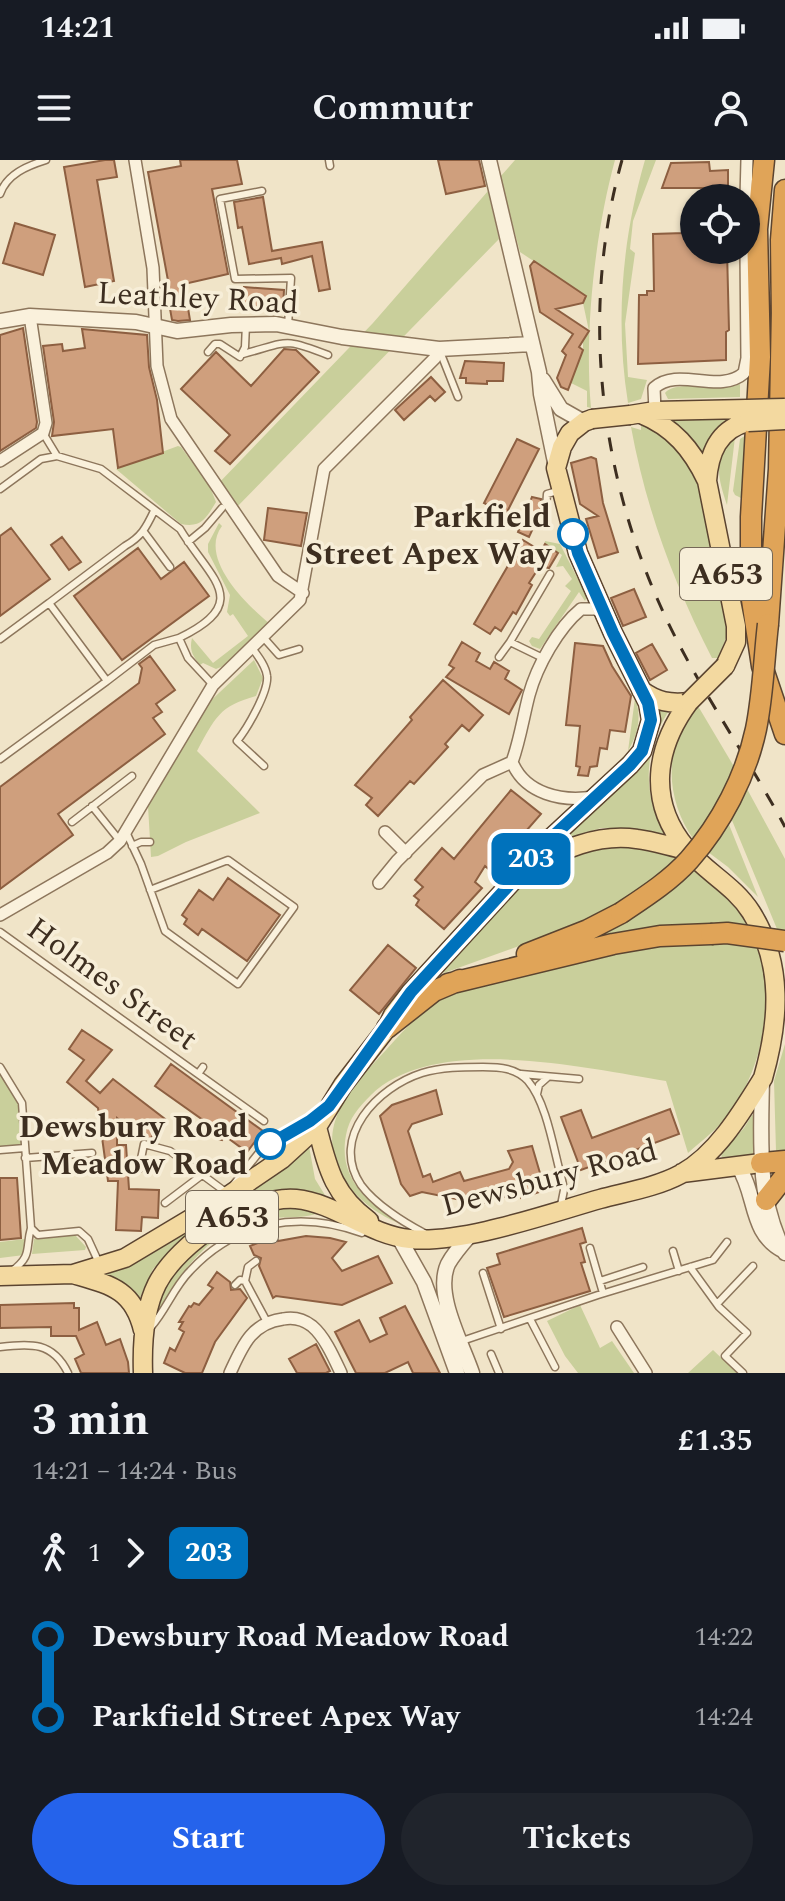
<!DOCTYPE html>
<html lang="en">
<head>
<meta charset="utf-8">
<style>
	body { margin:0; font-family:Spectral,serif; background:#20242c; color:#f1f3f6; height:100vh; display:flex; flex-direction:column; font-size:30px; white-space:nowrap }
	* { box-sizing:border-box; margin:0 }
	p { font-size:26px; color:#9ea1a6 }
	.icon { flex:none; width:44px; height:44px; fill:none; stroke:currentColor; stroke-width:2; stroke-linecap:round; stroke-linejoin:round }
	.map { position:relative; height:1213px; overflow:hidden }
	.sheet { display:flex; flex-direction:column; background:#171b24; flex:1 }
	.sheet>* { flex:none }
	.badge { padding:0 16px; border-radius:12px; font-size:28px; line-height:52px }
	.tools { position:absolute; left:680px; top:24px; display:grid; gap:16px }
	.tools a { display:grid; place-items:center; width:80px; height:80px; border-radius:50%; background:#171b24; box-shadow:0 2px 6px #0004; font-size:40px }
	.map>.badge { position:absolute; translate:-50% -50%; box-shadow:0 0 0 4px #fff }
	.legs { display:flex; align-items:center; gap:12px; height:88px; padding:0 32px; font-size:26px }
	.legs p { margin-inline-start:auto }
	.head { display:flex; align-items:center; justify-content:space-between; height:136px; padding:0 32px }
	h1 { font-size:44px; font-weight:700; line-height:60px }
	.action { display:flex; gap:16px; margin-top:auto; padding:16px 32px }
	.action a { flex:1; height:92px; border-radius:48px; background:#2563eb; color:#fff; font-size:32px; font-weight:700; line-height:92px; text-align:center }
	.action a+a { background:#20242c; color:#f1f3f6 }
	ul { padding:0 32px; list-style:none }
	li { display:flex; align-items:center; gap:28px; height:80px; font-size:30px }
	li i { display:grid; place-items:center; width:12px; height:100%; margin:0 10px; background:currentColor }
	li i::after { content:''; width:20px; height:20px; margin:-10px; border:6px solid; border-radius:50%; background:#171b24 }
	li p { margin-inline-start:auto }
	li:first-child i { background:linear-gradient(#0000 50%,currentColor 0) }
	li:last-child i { background:linear-gradient(currentColor 50%,#0000 0) }
	.status { display:flex; justify-content:space-between; align-items:center; height:56px; padding:0 40px; background:#171b24; direction:ltr }
	.status svg { height:22px; fill:currentColor }
	header { display:flex; justify-content:space-between; align-items:center; height:104px; padding:0 32px; background:#171b24; font-size:36px; font-weight:700 }
	.map>svg:first-child { display:block }
</style>
</head>
<body>
<div class="status"><b>14:21</b><svg viewBox="0 0 49 12"><path d="M0 12V9h3v3zM5 12V6h3v6zM10 12V3h3v9zM15 12V0h3v12zM26 1h20v11H26zM47 4h2v5h-2z"/></svg></div>
<header><svg class="icon" aria-label="menu" viewBox="0 0 24 24"><path d="M4 6h16M4 12h16M4 18h16"/></svg>Commutr<svg class="icon" aria-label="person" viewBox="0 0 24 24"><circle cx="12" cy="8" r="4"/><path d="M4 21q1-7 8-7t8 7"/></svg></header>
<div class="map">
<svg width="785" height="1213" viewBox="0 0 785 1213">
	<rect width="100%" height="100%" fill="#f0e4c8"/>
	<path fill="#c9cf9b" d="M515,0H615C595,73 584,172 591,248L587,247V231L571,223L583,190V181L589,171L583,143L586,136L520,92L500,17Z
		M645,0H656L633,61L630,89L635,93L625,164L628,217L647,220L641,239L628,243C615,162 622,79 645,0Z
		M488,31L499,79L233,351L216,326L373,163Z
		M740,224V237L668,239L665,233C676,219 721,232 740,224Z
		M730,255L733,265L704,298L667,260Z
		M641,264L650,266L676,286L699,322L727,462L726,478L718,498H712C674,424 646,349 631,267L641,270Z
		M746,275L741,338L735,335L733,331L740,279Z
		M735,277L727,345C718,318 712,298 735,277Z
		M178,286L181,287L210,327L216,342C206,358 202,368 181,364L116,309Z
		M219,363L222,366C198,398 247,445 270,464L226,505L216,509L203,503L200,505C193,496 189,490 192,478L213,503L248,476L233,454L230,456L227,452L230,435L208,392V384Z
		M545,381L560,384L587,437L585,441L579,432L540,489L532,486L529,481L532,477L539,479L571,431L565,426L572,419L563,406L556,407L562,395L545,384Z
		M254,500L263,518L256,536C219,546 215,558 197,591L260,653L186,682L158,696L151,697L148,646L203,548Z
		M635,538C642,557 638,574 628,591Z
		M652,545L671,548C644,586 641,633 665,674L624,668H601L562,680L629,612Z
		M698,546L736,610L725,633L694,680C665,639 662,584 698,546Z
		M746,627L785,699V771L777,769L731,658Z
		M728,662L758,737L728,707L708,692Z
		M600,686C628,687 654,688 680,698L632,736L583,763L444,813L440,806L520,724L541,707Z
		M695,707C715,723 735,742 748,764C692,761 640,771 585,781Z
		M689,782L758,783C775,840 764,908 728,955C718,969 701,981 688,993L666,921C586,908 435,873 371,935C359,947 349,958 346,975C338,1018 366,1041 398,1063C353,1044 314,997 341,947C352,926 370,907 386,890C406,868 424,847 451,834C473,823 497,819 521,813C548,806 576,797 604,792C632,787 661,785 689,782Z
		M785,884V991H776L774,921Z
		M0,907L22,943L25,988L0,990Z
		M752,955L757,956L754,994L722,999L721,993L744,968Z
		M309,986L315,1019L328,1040L305,1037L185,1078L153,1109L137,1144L89,1115Z
		M291,1046L316,1054C301,1059 278,1056 261,1059C209,1069 179,1115 155,1157L160,1133L181,1102L217,1074L256,1053Z
		M75,1075L86,1087L85,1090L32,1094L34,1079Z
		M25,1079L24,1095L0,1098V1082Z
		M580,1145L600,1188L612,1181L634,1213H578L565,1196L547,1161Z
		M713,1190L737,1213H688Z"/>
	<path fill="#cf9f7d" stroke="#8d5f41" stroke-width="2" d="M105,0H114L117,17L97,20L114,121L85,127L64,7Z
		M180,0H237L242,24L212,29L228,114L184,124L190,160L178,161L172,160L166,126H169L148,12L181,6Z
		M438,0H479L485,26L446,34Z
		M709,2L710,11L728,10V28H662L671,3Z
		M263,37L272,91L322,82L330,129L319,131L312,96L282,104L281,98L249,104L242,67L238,68L234,42Z
		M15,63L55,75L43,115L3,103Z
		M683,63H694V90H727L729,170L726,172V200L638,204L639,135H647V131H654L653,74L684,73Z
		M534,101L586,136L583,143L556,149L589,171L579,187L583,190L568,230L561,227L557,218L566,195L562,191L573,174L540,152L530,106Z
		M244,127L284,130L283,148L244,146Z
		M23,168L37,262L36,268L0,291V175Z
		M82,169L147,175L149,207L157,240L163,293L118,308L113,269L52,276L54,262L43,186L62,184L63,191L85,188Z
		M284,189L296,190L319,212L230,304L215,291L230,275L181,229L216,192L251,226Z
		M465,201L504,203L503,221H487V224L466,223V218H460Z
		M431,217L445,232L435,241L430,236L404,260L395,250Z
		M517,279L539,289L506,354L484,343Z
		M591,297L596,299L603,343L618,392L598,398L586,359L598,356L580,344L571,303Z
		M532,337L541,339L540,353L529,377L518,372Z
		M268,348L307,353L301,386L264,380Z
		M11,368L50,419L0,456V376Z
		M62,377L81,402L69,410L51,385Z
		M523,380L541,391L545,384L558,393L549,408L540,406L529,423L532,425L516,454L513,452L501,471L495,467L490,474L474,464Z
		M138,388L161,419L184,402L209,436L122,500L74,436Z
		M634,429L646,457L623,466L611,438Z
		M462,482L480,493L476,501L490,509L494,502L509,511L505,519L522,530L509,554L446,517L454,508L449,505Z
		M575,483L603,486L612,506L631,536L625,572L610,570L607,589L600,588L597,606L590,607L588,616L578,615L580,607L576,606L580,566L566,565Z
		M652,484L667,510L650,520L636,493Z
		M150,496L175,530L156,544L162,552L153,558L165,574L58,654L73,675L0,729V627L139,523L142,508L139,504Z
		M443,520L483,555L469,571L462,565L445,584L448,587L414,624L410,621L378,656L366,645L372,638L355,625L412,560L410,557Z
		M511,630L541,654L491,711L485,706L475,722L482,728L444,769L416,745L419,740L414,736L423,727L415,720L442,688L454,699Z
		M228,718L280,755L247,801L202,769L198,775L184,764L187,759L182,755L199,730L213,740Z
		M388,785L416,808L379,854L350,830Z
		M82,870L112,890L86,921L100,933L113,919L165,959L150,979L143,978L117,958V985H126L129,1029L159,1030L158,1058L142,1057L141,1071L116,1070L118,1021H108L98,948L67,922L84,900L69,889Z
		M171,904L263,971L247,992L225,976L222,980L215,978L217,970L155,926Z
		M436,930L442,954L412,964L408,971L423,1017L430,1014L433,1022L460,1012L464,1021L509,1009L513,1002L508,991L532,986L545,1030L521,1038L520,1032L481,1044L422,1032L410,1036L401,1024L380,956L392,945Z
		M670,949L679,974L581,1010L561,957L581,950L592,978Z
		M0,1018H17L21,1078L0,1080Z
		M582,1068L586,1082L580,1084L585,1102L581,1103L590,1131L504,1157L487,1108L500,1104L497,1094Z
		M276,1076L278,1081L306,1076L330,1078L346,1082L332,1098L342,1111L378,1096L392,1123L342,1145L276,1136L273,1138L259,1106L261,1098L254,1095L250,1086Z
		M217,1112L230,1122L231,1130L240,1129L247,1138L215,1182L202,1213H185L164,1203L170,1188L175,1191L184,1172L179,1169L183,1162H179L189,1146L191,1147L194,1143L199,1145L213,1128L208,1125Z
		M74,1143V1148H79V1170L97,1162L106,1185L120,1179L128,1202L129,1213H81L75,1199L84,1194L76,1176H51V1167L0,1168V1145Z
		M405,1146L440,1213H413L408,1202L385,1213H356L335,1172L359,1160L370,1182L387,1174L380,1158Z
		M316,1184L330,1211L326,1213H297L289,1199Z"/>
	<g fill="none" stroke-linecap="round" stroke-linejoin="round">
		<defs>
			<path id="service" d="M329,0L330,6
				M262,31L220,39L235,119L291,118L288,166
				M0,34C7,14 27,6 46,0
				M439,189L458,237
				M208,192L215,184H220L240,197L245,187L246,164
				M243,194C289,182 282,177 328,195
				M43,273L57,296
				M0,329L41,299L57,296L101,309L180,369C210,419 254,442 179,478L188,498L213,525
				M545,361L547,334L561,330
				M144,372L170,407
				M188,382L205,368L222,348
				M49,443L125,386C141,377 146,368 154,351
				M263,477L279,495L299,489
				M0,479L49,443L107,521L0,599
				M252,488C258,496 266,506 267,516C269,531 247,569 237,581L264,606
				M499,497L510,482
				M545,499L510,482L550,414
				M107,521L154,485L179,478
				M92,646L120,681
				M72,662L132,616
				M126,672L141,704L165,771L238,824L294,747L228,700L150,730
				M132,686L141,682H150
				M0,772L198,914
				M0,907L22,943L31,1068
				M203,907L198,914L264,961
				M521,914L579,919
				M537,934L539,925L548,917
				M0,990L25,988
				M25,998L92,993
				M139,1009L144,984L170,991L227,1033
				M234,1024L261,990L280,976L316,956
				M165,1043L202,1015
				M424,1073C403,1062 375,1044 361,1025C329,977 378,927 422,913C442,907 462,907 483,907C500,907 516,908 528,921C547,943 554,992 562,1020L564,1030L561,1045
				M590,1088L603,1133
				M673,1091L679,1111
				M256,1101L248,1107L245,1121L267,1162
				M690,1107L719,1147L747,1173L725,1196L743,1213
				M12,1111C33,1095 25,1089 31,1068L38,1075L79,1071L88,1079L99,1103
				M483,1113L501,1169
				M600,1121L643,1107
				M235,1125L240,1120L245,1121
				M717,1144L753,1106
				M530,1159L555,1207
				M151,1167C166,1150 174,1127 190,1111C236,1061 300,1050 362,1073
				M459,1182L598,1135L713,1100L727,1082
				M0,1187C31,1183 53,1182 68,1213
				M491,1194L499,1213"/>
			<path id="minor" d="M135,0L153,108L157,206L171,259L278,416L303,433
				M746,38L747,0
				M655,251L654,228C678,206 719,235 744,213L747,198L746,90
				M0,301L43,273L46,263L30,156
				M593,637C562,642 525,634 512,602C520,580 523,558 529,535C537,506 558,468 581,449H595L603,452
				M385,672L406,693
				M379,723L397,701L483,615L512,602
				M0,755L107,693L120,681L213,525L300,440L324,309L435,198L439,189
				M617,1167L646,1213
				M230,1213C242,1187 251,1163 283,1159C293,1157 303,1159 312,1166C325,1177 334,1198 341,1213"/>
			<path id="tertiary" d="M489,0L539,212L541,234L556,307
				M0,161L30,156L136,162L177,171L231,165L276,164L342,177L439,189L532,184
				M543,220L561,249L584,262
				M762,918C761,979 756,1038 785,1093
				M738,1006C757,1034 749,1074 784,1091
				M471,1074C463,1083 454,1093 448,1104C434,1134 462,1183 472,1213
				M398,1076L424,1122L457,1213"/>
			<path id="primary" d="M641,254C673,267 692,289 707,321
				M630,255L655,251L747,249
				M725,506L736,482V466L707,321C709,294 718,269 748,262
				M641,530C657,542 670,544 689,542
				M528,708C562,690 597,673 637,679C654,681 671,687 687,690
				M317,967C328,1009 333,1034 369,1061
				M682,1013L761,1003
				M73,1114C110,1125 133,1129 143,1170
				M0,1116L73,1114L125,1098L222,1040L282,999L317,967L343,925L387,868L393,855L411,832L522,711L536,692L630,605L642,591L651,560L648,543L613,473L578,393L556,308L562,287L570,273L584,262L592,259
				M143,1213C142,1184 144,1150 157,1124C178,1083 249,1035 296,1039C336,1043 369,1075 410,1079C463,1084 547,1054 600,1039C626,1032 657,1027 681,1014C717,994 742,952 763,918C779,862 784,804 751,752C734,725 705,712 686,688C647,641 655,588 689,542"/>
			<path id="motorway" d="M764,0L757,69L760,197L751,357V433L762,506L785,574
				M782,161L781,80L785,30
				M768,464L779,309L782,148
				M527,794L588,770L621,753
				M448,824L613,784L660,776L711,774
				M387,868L434,831L460,820
				M761,1003L785,1001
				M766,1040L785,1016"/>
		</defs>
		<use href="#service" stroke="#8d765c" stroke-width="9"/>
		<use href="#minor" stroke="#8d765c" stroke-width="14"/>
		<use href="#tertiary" stroke="#8d765c" stroke-width="17"/>
		<use href="#primary" stroke="#5b4430" stroke-width="21"/>
		<use href="#motorway" stroke="#5b4430" stroke-width="23"/>
		<use href="#service" stroke="#faf1dc" stroke-width="6"/>
		<use href="#minor" stroke="#faf1dc" stroke-width="11"/>
		<use href="#tertiary" stroke="#faf1dc" stroke-width="14"/>
		<use href="#primary" stroke="#f3d9a0" stroke-width="18"/>
		<use href="#motorway" stroke="#e0a458" stroke-width="20"/>
		<path stroke="#3d2e20" stroke-width="3" stroke-dasharray="14 14" stroke-linecap="butt" d="M622,0C581,146 598,307 660,445C694,522 745,592 785,667"/>
		<defs>
			<path id="primary-bridge" d="M747,249L785,248
				M592,259L630,255
				M748,262L785,260
				M689,542L725,506"/>
			<path id="motorway-bridge" d="M621,753C645,737 670,721 689,700C721,664 746,616 756,569C763,535 764,499 768,464
				M711,774L727,773L785,781"/>
		</defs>
		<use href="#primary-bridge" stroke="#5b4430" stroke-width="21" stroke-linecap="butt"/>
		<use href="#motorway-bridge" stroke="#5b4430" stroke-width="23" stroke-linecap="butt"/>
		<use href="#primary-bridge" stroke="#f3d9a0" stroke-width="18"/>
		<use href="#motorway-bridge" stroke="#e0a458" stroke-width="20"/>
	</g>
	<g fill="none" stroke-linecap="round" stroke-linejoin="round">
		<defs>
			<path id="line-1" d="M270,984L310,961L329,946L411,832L522,711L536,692L630,605L642,591L651,560L648,543L613,473L578,393L573,374"/>
		</defs>
		<use href="#line-1" stroke="#fff" stroke-width="18"/>
		<use href="#line-1" stroke="#0072bc" stroke-width="12"/>
	</g>
	<g fill="#fff" stroke="#0072bc" stroke-width="4">
		<circle cx="573" cy="374" r="14"/>
		<circle cx="270" cy="984" r="14"/>
	</g>
	<g text-anchor="middle" stroke-width="7" stroke-linejoin="round" paint-order="stroke">
		<g fill="#f7eed8" stroke="#756857" stroke-width="2">
			<rect x="680" y="388" width="92" height="52" rx="6"/>
			<rect x="186" y="1031" width="92" height="52" rx="6"/>
		</g>
		<g font-size="30" font-weight="bold" fill="#3d2e20">
			<text x="726" y="424">A653</text>
			<text x="232" y="1067">A653</text>
		</g>
		<g font-size="32" fill="#3d2e20" stroke="#f7eed8">
			<text transform="translate(198 137) rotate(3)" y="11">Leathley Road</text>
			<text transform="translate(113 823) rotate(36)" y="11">Holmes Street</text>
			<text transform="translate(549 1017) rotate(-15)" y="11">Dewsbury Road</text>
		</g>
		<g font-size="32" font-weight="bold" fill="#3d2e20" stroke="#f7eed8" text-anchor="end">
			<text x="551" y="367">Parkfield<tspan x="551" dy="37">Street Apex Way</tspan></text>
			<text x="248" y="977">Dewsbury Road<tspan x="248" dy="37">Meadow Road</tspan></text>
		</g>
	</g>
</svg>
<div class="tools">
<a><svg class="icon" aria-label="locate" viewBox="0 0 24 24"><circle cx="12" cy="12" r="6"/><path d="M12 2v4M12 18v4M2 12h4M18 12h4"/></svg></a>
</div>
<b class="badge" style="left:531px;top:699px;background:#0072bc;color:#fff">203</b>
</div>
<section class="sheet">
<div class="head"><div><h1>3 min</h1><p>14:21 – 14:24 · Bus</p></div><b>£1.35</b></div>
<div class="legs"><svg class="icon" aria-label="walk" viewBox="0 0 24 24"><circle cx="13" cy="4" r="2"/><path d="M13 8l-2 6 4 7M11 14l-3 7M7 12l3-4h3l4 4"/></svg>1<svg class="icon" aria-label="forward" viewBox="0 0 24 24"><path d="M9 5l7 7-7 7"/></svg><b class="badge" style="background:#0072bc;color:#fff">203</b></div>
<ul>
<li><i style="color:#0072bc"></i><b>Dewsbury Road Meadow Road</b><p>14:22</p></li>
<li><i style="color:#0072bc"></i><b>Parkfield Street Apex Way</b><p>14:24</p></li>
</ul>
<div class="action"><a>Start</a><a>Tickets</a></div>
</section>
</body>
</html>
